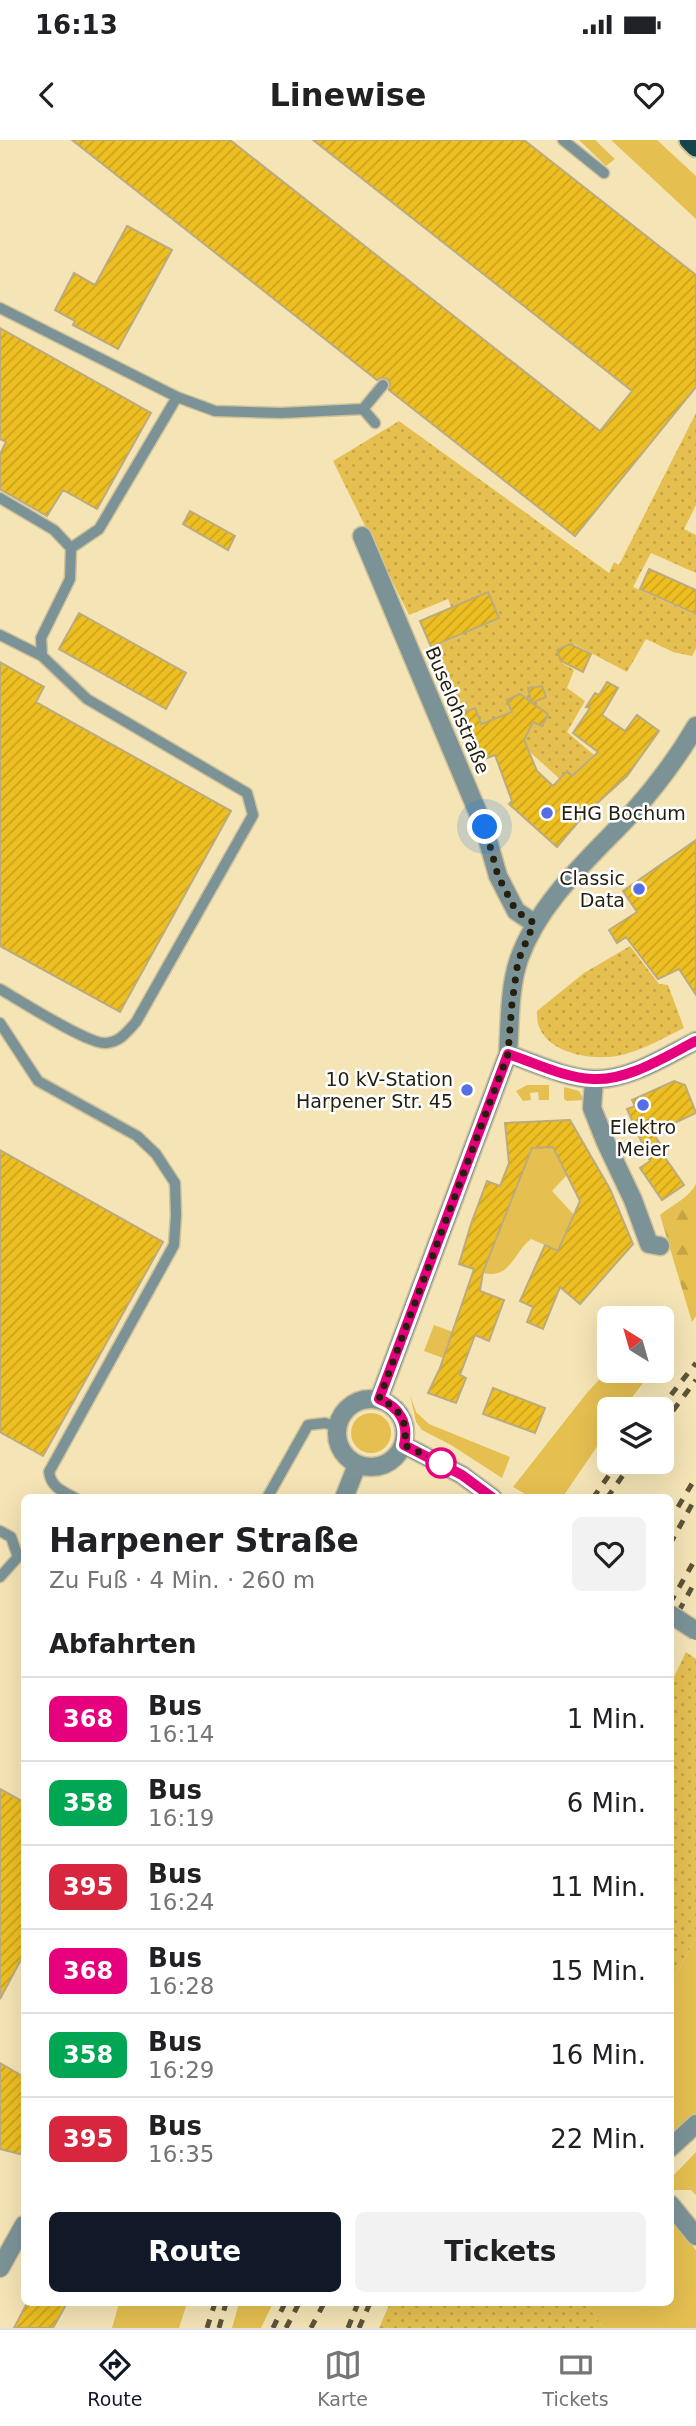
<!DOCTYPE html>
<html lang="de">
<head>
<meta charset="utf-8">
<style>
	body { margin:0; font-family:"DejaVu Sans",sans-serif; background:#f2f2f2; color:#202124; height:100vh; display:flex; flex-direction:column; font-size:26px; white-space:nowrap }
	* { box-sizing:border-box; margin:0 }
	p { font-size:23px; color:#757577 }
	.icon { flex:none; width:38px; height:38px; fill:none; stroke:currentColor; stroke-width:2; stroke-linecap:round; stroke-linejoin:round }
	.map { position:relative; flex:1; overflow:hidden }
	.panel { position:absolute; left:21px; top:1354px; width:653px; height:812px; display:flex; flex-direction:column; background:#fff; border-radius:10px; box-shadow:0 7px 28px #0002 }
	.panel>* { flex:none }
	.badge { padding:0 14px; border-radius:10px; font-size:24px; line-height:46px }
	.needle { width:46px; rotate:323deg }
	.buttons { position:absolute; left:597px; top:1166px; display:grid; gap:14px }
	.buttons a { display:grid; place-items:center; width:77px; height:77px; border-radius:10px; background:#fff; box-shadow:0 7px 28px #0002; font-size:35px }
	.you { position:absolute; width:35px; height:35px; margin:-18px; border:5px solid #fff; border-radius:50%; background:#1a73e8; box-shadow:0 0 0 10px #1a73e833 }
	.map>.badge { position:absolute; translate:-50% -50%; box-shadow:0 0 0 4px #fff }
	h2 { padding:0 28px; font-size:26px; line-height:63px }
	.round { display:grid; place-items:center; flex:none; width:74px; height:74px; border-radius:10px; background:#f2f2f2 }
	.overview { display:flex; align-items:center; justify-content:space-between; height:119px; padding:0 28px }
	h1 { font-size:33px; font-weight:600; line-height:52px }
	.cta { display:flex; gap:14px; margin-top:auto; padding:14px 28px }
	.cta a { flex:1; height:80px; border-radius:10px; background:#111827; color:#fff; font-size:28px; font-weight:600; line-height:80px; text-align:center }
	.cta a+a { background:#f2f2f2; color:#202124 }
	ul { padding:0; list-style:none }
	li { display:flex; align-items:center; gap:21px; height:84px; padding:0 28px; border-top:2px solid #e0e0e0 }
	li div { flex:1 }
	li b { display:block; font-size:26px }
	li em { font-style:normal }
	li .badge { min-width:77px; font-weight:700; text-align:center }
	.status { display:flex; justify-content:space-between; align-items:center; height:49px; padding:0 35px; background:#fff; direction:ltr }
	.status svg { height:19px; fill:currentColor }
	header { display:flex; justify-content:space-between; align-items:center; height:91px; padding:0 28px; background:#fff; font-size:32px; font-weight:600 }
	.tab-bar { display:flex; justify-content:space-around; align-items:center; height:98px; border-top:2px solid #e0e0e0; background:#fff; font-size:19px; color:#757577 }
	.tab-bar a { display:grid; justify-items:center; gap:4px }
	.tab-bar .selected { color:#111827 }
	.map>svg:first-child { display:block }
</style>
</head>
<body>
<div class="status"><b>16:13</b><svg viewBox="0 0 49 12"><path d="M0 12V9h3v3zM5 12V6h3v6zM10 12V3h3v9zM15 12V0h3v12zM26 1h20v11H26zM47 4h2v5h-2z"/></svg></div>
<header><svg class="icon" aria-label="back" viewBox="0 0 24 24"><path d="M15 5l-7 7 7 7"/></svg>Linewise<svg class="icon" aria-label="heart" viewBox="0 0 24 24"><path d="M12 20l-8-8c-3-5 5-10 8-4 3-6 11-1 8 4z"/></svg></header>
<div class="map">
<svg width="696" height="2188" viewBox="0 0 696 2188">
	<defs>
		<pattern id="forest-firs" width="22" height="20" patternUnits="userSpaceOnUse" patternTransform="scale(1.75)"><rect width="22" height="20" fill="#e5c051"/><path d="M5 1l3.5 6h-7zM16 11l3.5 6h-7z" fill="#c4a545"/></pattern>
		<pattern id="park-dots" width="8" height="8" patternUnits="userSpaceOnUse" patternTransform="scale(1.75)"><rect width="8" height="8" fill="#e5c051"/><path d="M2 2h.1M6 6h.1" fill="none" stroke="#c4a545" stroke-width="1.8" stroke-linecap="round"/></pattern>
		<pattern id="building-hatch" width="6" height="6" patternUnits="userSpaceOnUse" patternTransform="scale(1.75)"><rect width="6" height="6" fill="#edbf22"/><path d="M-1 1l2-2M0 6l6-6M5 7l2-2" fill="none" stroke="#cba41e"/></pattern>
	</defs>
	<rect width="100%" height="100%" fill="#f4e4b6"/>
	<path fill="#e5c051" d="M579,0H595L615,19L606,26Z
		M611,0H657L696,36V79Z
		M527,945H549V960H539L538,952L530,953L531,960L523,961L516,951Z
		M564,947L579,951L584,960L567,961L564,959Z
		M557,1007L567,1035L552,1051L574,1075L559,1111L531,1099C514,1112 510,1140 483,1133L484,1123L512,1052L508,1009Z
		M434,1185L453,1192L446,1209L448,1220L424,1211Z
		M609,1229L653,1230L623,1269H609V1289L562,1358H532L513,1347L586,1254Z
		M410,1255L416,1272L429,1284L510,1317L502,1338L451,1305L422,1290L416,1282Z
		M351 1293a20 20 0 1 1 40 0a20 20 0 1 1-40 0Z
		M696,1797V1976L690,1978L670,1996V1846Z
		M696,2012V2055L691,2050H672L670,2039Z
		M670,2078L696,2110V2188H604L585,2163H670Z
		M119,2163H187L179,2188H112Z
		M239,2163H273L261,2188H232Z"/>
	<path fill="url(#forest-firs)" d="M696,1044V1176L692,1182L660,1075C672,1065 689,1058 696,1044Z"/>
	<path fill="url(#park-dots)" d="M696,273V365L684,389L696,395V433L651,413L633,447L696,475V508L692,516L673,512L646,499L627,532L574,504L562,523L574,530L567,548L585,561L567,592L600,620L571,649L522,605L506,612L492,579L464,588L429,509L462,495L448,459L409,475L333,321L399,281L609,433L614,422L619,425Z
		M630,806L659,844L668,845L684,888C663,898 640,912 617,916C587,921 534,911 537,871L584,833Z
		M686,1512L696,1519V1797L670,1846V1545Z
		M390,2163H585L604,2188H379Z"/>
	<path fill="url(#building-hatch)" stroke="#bbab7f" stroke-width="2" d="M72,0H230L600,291L632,251L313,0H524L696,135V247L575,396L389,250L390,243L387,239L381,238L377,240Z
		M127,86L172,110L118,209L73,185L75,181L55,170L74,133L95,145Z
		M0,188L151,273L97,369L63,350L47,376L0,349V314L6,302L0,299Z
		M190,371L235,396L228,410L183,384Z
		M649,429L696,450V474L640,449Z
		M488,452L499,478L431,507L420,481Z
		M79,473L186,533L166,569L59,509Z
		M570,504L591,514L583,532L561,521L557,510Z
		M0,522L44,547L36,562L231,671L120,872L0,806Z
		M607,542L618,548L602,575L625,591L637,575L659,591L627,636L584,675L557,707L509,664L512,661L495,615L479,621L466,591L469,590L462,573L475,568L481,584L512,572L507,560L520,554L531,562L528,548L542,546L546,557L532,563L548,574L542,586L533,582L524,600L537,631L553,646L567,631L572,636L598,612L573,593L590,568L586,567L595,553L599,555Z
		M696,700V855L679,829L658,839L626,797L617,803L609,790L637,772L623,751Z
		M674,941L685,945L696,973L653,993L667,1014L664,1016L684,1045L662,1060L640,1028L650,1021L627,969L635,966L632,960Z
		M570,980L610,1049L633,1104L580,1164L560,1147L543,1189L527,1182L533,1167L520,1161L545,1105L558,1111L580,1061L553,1007L532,1008L483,1132L480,1151L504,1160L489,1201L475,1195L460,1235L466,1238L456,1263L428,1253L440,1228L474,1129L459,1124L471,1084L487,1041L500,1046L509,1023L505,983Z
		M0,1010L163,1102L43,1316L0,1292Z
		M493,1248L545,1268L535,1293L483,1274Z
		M0,1649L24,1662V1814L0,1859Z
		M0,1923L24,1937V2007L20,2014L0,2009Z
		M27,2163H67L53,2188H14Z"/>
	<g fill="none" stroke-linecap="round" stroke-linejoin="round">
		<defs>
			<path id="service" d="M563,0L604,33
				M0,168L177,257L215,271L281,273L363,269
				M375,283L363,269L383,245
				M0,358L54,390L71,408L70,439L41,498L42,516
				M71,408L99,389L177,257
				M0,495L42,516L87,559L247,653L253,675L136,882C127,892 120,902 106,903C89,905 19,860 0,849
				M0,883L38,941L137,996L156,1014L175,1043L176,1075L174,1105L49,1332C51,1347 62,1351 75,1358
				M267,1358L308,1285L325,1283L337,1287
				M0,1391L11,1397L18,1417L0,1437"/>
			<path id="minor" d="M362,396L484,687L498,736L516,771L534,783
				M508,914C535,923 565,938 593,939C628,941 666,916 696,901
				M594,940L592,968L606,1003L633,1060L649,1104L660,1106
				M337 1293a34 34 0 1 1 68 0a34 34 0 1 1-68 0Z
				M379,1259L508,914C510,884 509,848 519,819C540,760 591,717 633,672C657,645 678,617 696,586
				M404,1305L462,1335L493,1358
				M344,1358L357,1325
				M670,2008L696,1984
				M670,2064L696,2096
				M0,2128L24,2085"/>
			<path id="trunk" d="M689,0L696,7"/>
		</defs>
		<use href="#service" stroke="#cfc198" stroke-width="13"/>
		<use href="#minor" stroke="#cfc198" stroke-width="21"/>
		<use href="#trunk" stroke="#cfc198" stroke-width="23"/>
		<use href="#service" stroke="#7b9397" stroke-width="10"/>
		<use href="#minor" stroke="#7b9397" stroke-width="18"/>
		<use href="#trunk" stroke="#14444c" stroke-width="19"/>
		<path stroke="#5c543a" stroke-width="5" stroke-dasharray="9 9" stroke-linecap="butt" d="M660,1269L696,1223
			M662,1285L696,1240
			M593,1358L619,1321
			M607,1358L633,1321
			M678,1367L696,1337
			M670,1404L696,1357
			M670,1463L696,1418
			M670,1487L696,1440
			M207,2188L215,2163
			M219,2188L226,2163
			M273,2188L285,2163
			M286,2188L299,2163
			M311,2188L324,2163
			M348,2188L358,2163
			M359,2188L370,2163"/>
		<defs>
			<path id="minor-bridge" d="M670,1474L696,1491"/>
		</defs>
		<use href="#minor-bridge" stroke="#cfc198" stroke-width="21" stroke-linecap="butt"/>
		<use href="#minor-bridge" stroke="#7b9397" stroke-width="18"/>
	</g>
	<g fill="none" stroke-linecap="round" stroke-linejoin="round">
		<defs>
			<path id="line" d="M493,1358L462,1335L404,1305C409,1284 400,1267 379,1259L508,914C535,923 565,938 593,939C628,941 666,916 696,901"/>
		</defs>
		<use href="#line" stroke="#fff" stroke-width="16"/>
		<use href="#line" stroke="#e6007e" stroke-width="10"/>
		<path stroke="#251f0d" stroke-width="7" stroke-dasharray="0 12.6" d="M441,1323L404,1305C409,1284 400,1267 379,1259L508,914L512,863L518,821L534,783L516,771L498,736L485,687"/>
	</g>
	<g fill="#556ee4" stroke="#fff" stroke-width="2.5">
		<circle cx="547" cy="673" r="7"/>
		<circle cx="639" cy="749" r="7"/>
		<circle cx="467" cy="950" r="7"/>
		<circle cx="643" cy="965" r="7"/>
	</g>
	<circle fill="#fff" stroke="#e6007e" stroke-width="3.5" cx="441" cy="1323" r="14"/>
	<g text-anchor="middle" stroke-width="5" stroke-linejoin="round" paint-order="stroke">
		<g font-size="19" fill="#251f0d" stroke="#fff">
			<text transform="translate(458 570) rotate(67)" y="7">Buselohstraße</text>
		</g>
		<g font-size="19" fill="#251f0d" stroke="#fff" text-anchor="end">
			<text x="561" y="680" text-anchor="start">EHG Bochum</text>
			<text x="625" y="745">Classic<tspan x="625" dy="22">Data</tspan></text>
			<text x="453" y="946">10 kV-Station<tspan x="453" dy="22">Harpener Str. 45</tspan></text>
			<text x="643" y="994" text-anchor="middle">Elektro<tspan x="643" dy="22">Meier</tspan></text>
		</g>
	</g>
</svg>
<div class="buttons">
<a><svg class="needle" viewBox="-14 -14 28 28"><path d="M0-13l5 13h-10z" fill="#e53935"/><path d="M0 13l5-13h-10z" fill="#757577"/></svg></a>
<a><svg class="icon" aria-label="layers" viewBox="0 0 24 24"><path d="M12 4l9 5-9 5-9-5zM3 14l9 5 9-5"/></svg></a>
</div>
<div class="you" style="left:485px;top:687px"></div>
<section class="panel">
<div class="overview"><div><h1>Harpener Straße</h1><p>Zu Fuß · 4 Min. · 260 m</p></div><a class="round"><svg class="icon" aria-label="heart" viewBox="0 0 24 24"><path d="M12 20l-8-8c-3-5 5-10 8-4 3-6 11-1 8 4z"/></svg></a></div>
<h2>Abfahrten</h2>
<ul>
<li><span class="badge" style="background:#e6007e;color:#fff">368</span><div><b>Bus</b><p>16:14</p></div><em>1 Min.</em></li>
<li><span class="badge" style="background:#00a651;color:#fff">358</span><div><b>Bus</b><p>16:19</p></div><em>6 Min.</em></li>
<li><span class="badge" style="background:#d7263d;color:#fff">395</span><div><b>Bus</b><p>16:24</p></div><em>11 Min.</em></li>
<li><span class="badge" style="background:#e6007e;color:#fff">368</span><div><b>Bus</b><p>16:28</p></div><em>15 Min.</em></li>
<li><span class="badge" style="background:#00a651;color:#fff">358</span><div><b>Bus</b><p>16:29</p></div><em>16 Min.</em></li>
<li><span class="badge" style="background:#d7263d;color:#fff">395</span><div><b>Bus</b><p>16:35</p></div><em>22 Min.</em></li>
</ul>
<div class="cta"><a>Route</a><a>Tickets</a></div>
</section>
</div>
<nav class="tab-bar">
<a class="selected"><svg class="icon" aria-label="directions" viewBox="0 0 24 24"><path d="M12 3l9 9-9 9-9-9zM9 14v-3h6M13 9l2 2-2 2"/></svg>Route</a>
<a><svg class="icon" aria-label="map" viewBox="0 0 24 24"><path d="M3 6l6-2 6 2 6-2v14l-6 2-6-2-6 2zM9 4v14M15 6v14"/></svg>Karte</a>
<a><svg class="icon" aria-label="tickets" viewBox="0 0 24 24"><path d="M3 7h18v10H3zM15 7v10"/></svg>Tickets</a>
</nav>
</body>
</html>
